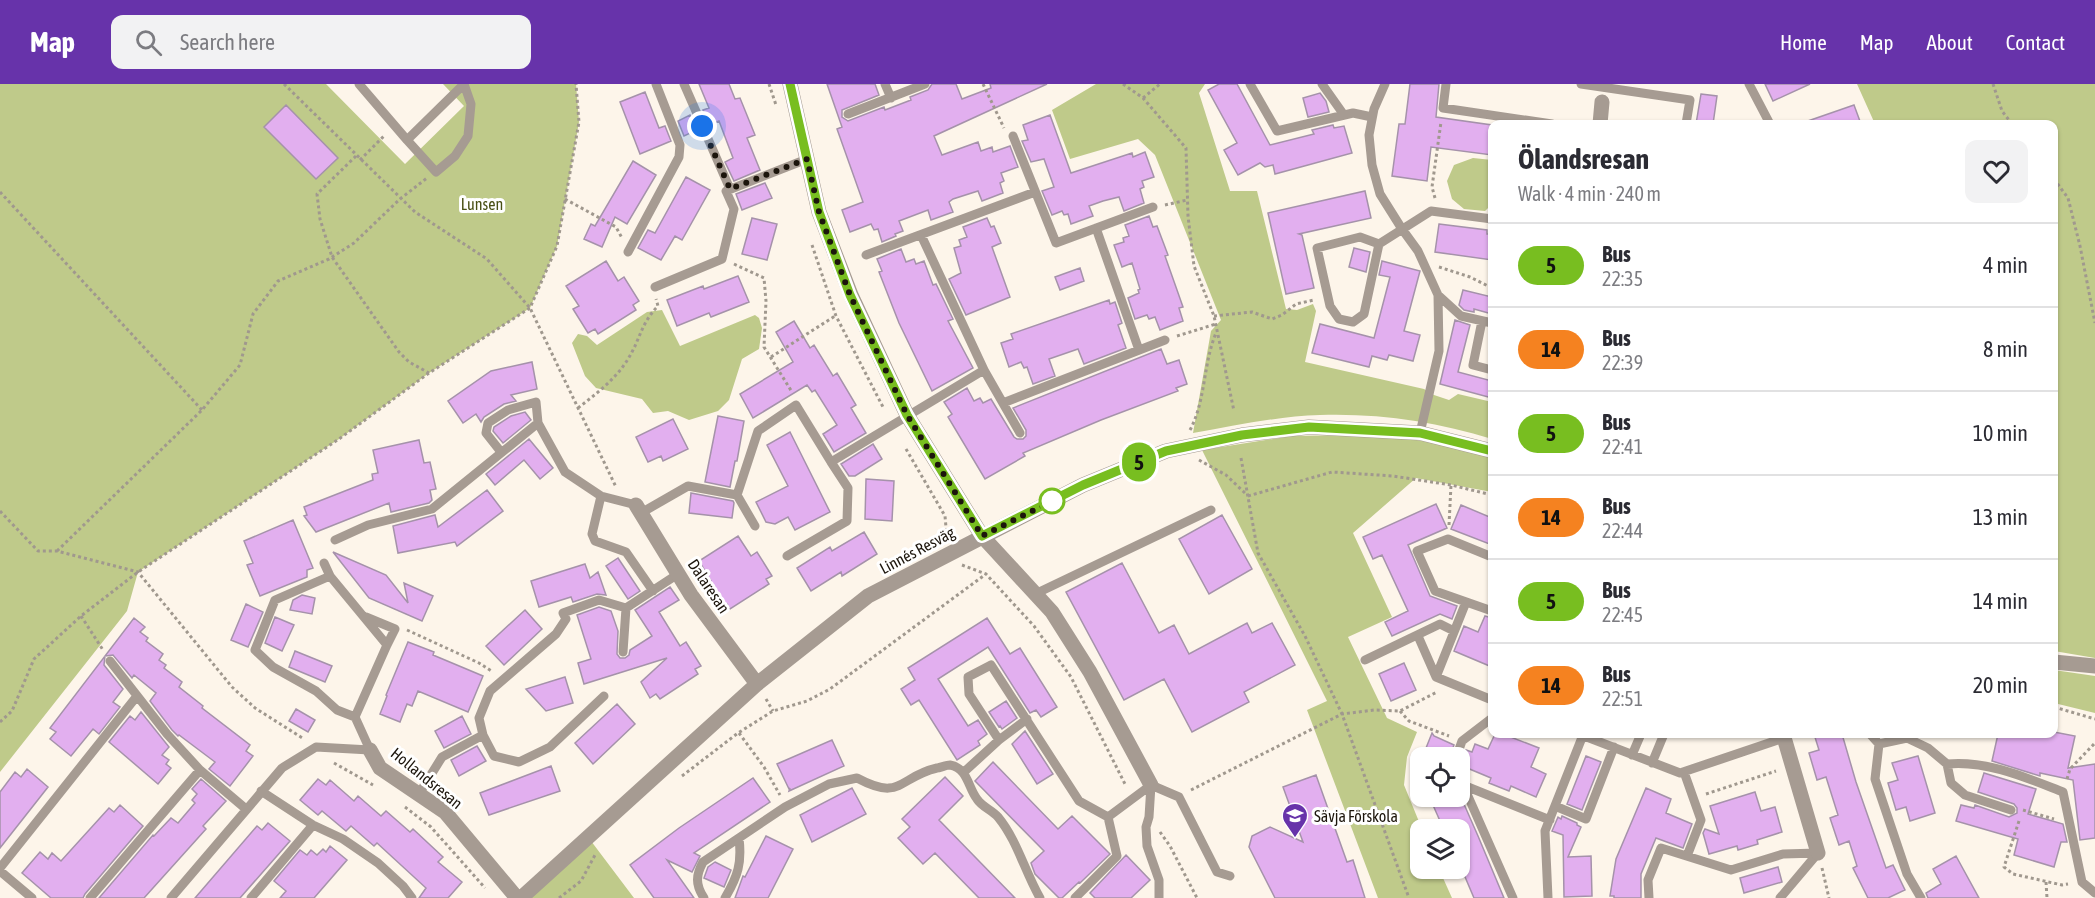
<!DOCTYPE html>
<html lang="en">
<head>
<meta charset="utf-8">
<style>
	body { margin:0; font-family:"Asap Condensed",sans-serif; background:#f2f2f3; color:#2b2b33; height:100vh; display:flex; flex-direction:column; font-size:22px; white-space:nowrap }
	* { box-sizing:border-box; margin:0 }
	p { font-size:20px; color:#7c7c81 }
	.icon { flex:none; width:33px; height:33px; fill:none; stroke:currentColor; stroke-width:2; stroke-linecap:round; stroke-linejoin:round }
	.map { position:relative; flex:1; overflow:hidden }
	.drawer { position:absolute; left:1488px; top:36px; width:570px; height:618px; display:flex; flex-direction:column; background:#fff; border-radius:12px; box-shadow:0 2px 4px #0004 }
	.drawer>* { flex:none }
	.badge { padding:0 12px; border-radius:20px; font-size:21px; line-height:39px }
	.tools { position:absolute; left:1410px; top:663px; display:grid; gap:12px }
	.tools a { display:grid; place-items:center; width:60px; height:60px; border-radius:12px; background:#fff; box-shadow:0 2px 4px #0004; font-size:30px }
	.you { position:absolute; width:30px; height:30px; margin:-15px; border:4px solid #fff; border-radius:50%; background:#1a73e8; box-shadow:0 0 0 9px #1a73e833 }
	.map>.badge { position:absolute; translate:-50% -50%; box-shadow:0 0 0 3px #fff }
	.round { display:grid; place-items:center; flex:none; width:63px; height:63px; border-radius:12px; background:#f2f2f3 }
	.headline { display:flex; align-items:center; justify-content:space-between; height:102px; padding:0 30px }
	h1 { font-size:28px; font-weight:700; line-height:45px }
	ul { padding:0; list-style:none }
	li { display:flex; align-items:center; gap:18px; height:84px; padding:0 30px; border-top:2px solid #e1e1e2 }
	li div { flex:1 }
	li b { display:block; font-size:22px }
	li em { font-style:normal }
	li .badge { min-width:66px; font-weight:700; text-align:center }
	header { display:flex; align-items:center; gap:36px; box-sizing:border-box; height:84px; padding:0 30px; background:#6733aa; color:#fff }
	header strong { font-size:28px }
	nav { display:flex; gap:33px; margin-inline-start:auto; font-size:21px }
	.search { width:420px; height:54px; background:#f2f2f3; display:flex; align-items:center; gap:15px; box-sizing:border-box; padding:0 21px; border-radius:12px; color:#7c7c81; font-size:22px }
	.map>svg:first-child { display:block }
</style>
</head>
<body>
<header>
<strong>Map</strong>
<div class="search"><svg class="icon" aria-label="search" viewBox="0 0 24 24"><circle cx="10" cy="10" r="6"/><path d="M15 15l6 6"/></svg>Search here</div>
<nav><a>Home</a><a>Map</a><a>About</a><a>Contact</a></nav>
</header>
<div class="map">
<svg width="2095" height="814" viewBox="0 0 2095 814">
	<rect width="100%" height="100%" fill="#fdf5ea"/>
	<path fill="#bfca8a" d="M0,0H326L405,80L464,22L443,0H576L579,38L557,162L530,224L429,289L339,355L138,488L127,527L0,688Z
		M1096,0H1205L1199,9L1230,107H1257L1286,225L1297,226L1313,220L1316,227L1305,278L1424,305L1434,311L1449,316L1458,310L1492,318V355C1437,338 1379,329 1320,331C1278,332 1235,342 1193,349L1211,247L1221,236L1155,71L1138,55L1070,75L1052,26Z
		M1857,0H2095V574L2054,567V40H1875Z
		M1473,74L1492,76V120L1485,127L1464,125L1452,115L1447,97L1454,81Z
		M662,226L680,262L755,231L759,234L762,244L759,265L742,275L729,316L718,327L689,336L668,327L653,329L642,315L596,304L585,292L572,259L578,250L587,252L597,261L647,228Z
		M1346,351L1396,353L1444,360L1492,373V408L1416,394L1353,449L1392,533L1348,553L1387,634L1417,648L1407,673L1404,701L1422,745L1420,746V784L1439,785L1452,814H1378L1307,626L1327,617L1202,366L1292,352Z
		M2054,586L2095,592V629L2054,619Z
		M588,753L634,814H521Z"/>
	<path fill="#e2afef" stroke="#a592aa" stroke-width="1.5" d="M699,0H729L735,15L740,14L755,51L747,54L760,86L734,97L725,78L733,74L719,37L709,41L703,26L709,24Z
		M827,0H875L879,11L842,26V33L848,37L884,23L885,26L911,16L910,13L928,6L932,0H956L962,15L991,4L990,0H1047L934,52L942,71L978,58L981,67L992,63L993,68L1010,62L1018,83L1001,89L1004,97L1000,99L1003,109L982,117L978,107L953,115L949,118L953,128L931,136L928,126L899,137L903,147L895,150L896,152L882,158L878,145L874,146L871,140L850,148L842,126L863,118L837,45L842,43Z
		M1219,0H1237L1270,61L1314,50L1312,46L1333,41L1334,44L1344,42L1352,69L1275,90L1273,81L1265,83L1260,79L1238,91L1224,66L1237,59L1208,6Z
		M1410,0H1439L1436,33L1492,41V71L1431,63L1427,97L1392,92L1399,40H1405Z
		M1765,0H1810L1773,17Z
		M645,8L659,44L665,42L671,57L640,70L620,18Z
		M1320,9L1326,17L1329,28L1308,33L1303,14Z
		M1701,10L1717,12L1713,40H1696Z
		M286,21L338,74L316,95L264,43Z
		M1854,21L1861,40H1806L1805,38Z
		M690,31L697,46L684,52L678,37Z
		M1050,31L1071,89L1132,69L1133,73L1145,68L1154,93L1142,97L1144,103L1140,105L1144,119L1124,127L1119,113L1103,117L1089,122L1093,132L1071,140L1068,130L1064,131L1062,127L1052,131L1042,107L1054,103L1044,75L1031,78L1022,57L1028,56L1023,41Z
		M633,77L656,91L627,140L615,133L602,163L584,155L591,140L595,142Z
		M686,93L710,106L682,156L675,152L661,176L638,164L648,146L655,149Z
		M765,99L772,114L742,126L736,110Z
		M1365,107L1371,134L1299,150L1302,151L1314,204L1286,210L1268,129Z
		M1149,132L1153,143L1157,142L1168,171L1165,172L1183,223L1179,224L1183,237L1160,246L1155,233L1149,235L1147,231L1135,235L1128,214L1139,209L1138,206L1140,205L1132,179L1122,183L1114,161L1124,158L1123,154L1129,152L1125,141Z
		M752,134L777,140L767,176L742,170Z
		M987,134L991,143L994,142L1001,159L992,163L1010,213L966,231L949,195L961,189L954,164L961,162L959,156L967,153L963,143Z
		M1439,140L1487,146V150H1492V176L1435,168Z
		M1354,164L1370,168L1366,188L1349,183Z
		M901,165L906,178L914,175L916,180L924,177L933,201L936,200L953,235L948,237L973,284L932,307L899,239L879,188L882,187L877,175Z
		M606,177L618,197L624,193L639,217L633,221L636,226L598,250L595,245L588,249L573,225L579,222L566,202Z
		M1382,177L1420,187L1404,247L1420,251L1413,277L1389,271L1387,276L1372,272L1369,283L1312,269L1320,240L1374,254L1390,193L1379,191Z
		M1080,184L1084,197L1060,206L1055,193Z
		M738,192L749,218L711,233L709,229L677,242L667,216L703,202L704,205Z
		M1463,206L1492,213V230L1474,225V228L1464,226L1459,221Z
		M1109,216L1110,220L1115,218L1122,239L1118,241L1126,264L1084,280L1078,265L1049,275L1055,292L1033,300L1027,283L1024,284L1021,278L1009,283L1001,259L1013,255L1011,250Z
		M1455,236L1470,241L1458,288L1492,297V314L1440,300Z
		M794,237L810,264L814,261L833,292L837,289L856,321L851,324L866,349L834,368L823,350L837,341L815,306L812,308L807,301L753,334L740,310L793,278L776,248Z
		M1161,265L1167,280L1179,276L1187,300L1176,304L1178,307L1101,336L1023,369L1025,372L985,395L948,333L952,330L944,318L967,304L974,317L980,314L983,319L991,315L1014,353L1017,355H1023L1026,352V346L1013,324Z
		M532,278L537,305L511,311L516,317L504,320L484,333L481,338L476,330L463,339L448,317L491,287Z
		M525,328L531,336L503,359L493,347L494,343L511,332Z
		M718,332L744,337L737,377H735L730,403L705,398Z
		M673,335L688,365L663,377L661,372L648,378L636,353Z
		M790,348L830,428L795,446L788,433L775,440L766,438L756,418L788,402L767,361Z
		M529,355L553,384L540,395L524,376L495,401L486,390Z
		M419,356L424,379L430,378L436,405L430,406L432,416L429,419L391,428L389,419L316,448L304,432L307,431L304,423L373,396L372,390L378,389L373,366Z
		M873,360L882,375L855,392H849L841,380Z
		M866,395L894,397L892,437L865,435Z
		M487,406L503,427L457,462L455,458L398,469L393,442L435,431L438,443Z
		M691,409L733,417L734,419L732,434L689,429Z
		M1436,420L1447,444L1408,461L1430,512L1457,522L1452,535L1440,530L1392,552L1385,538L1408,527L1382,471L1373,475L1363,453Z
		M1461,421L1492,434V461L1451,445Z
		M1222,431L1252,485L1209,510L1179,455Z
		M293,436L313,484L307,486V493L260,512L247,481L253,479L244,457Z
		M864,448L877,470L842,492L841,488L811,507L797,484L830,463L832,467Z
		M738,452L751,472L757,468L772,492L766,495L769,500L730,525L727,520L721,524L706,500L711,497L699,477Z
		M333,468L386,491L408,519L404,499L433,512L422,537L369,514Z
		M618,474L640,507L628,515L606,482Z
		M1122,479L1159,549L1174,541L1189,570L1247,539L1252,549L1272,539L1295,581L1244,608L1249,618L1192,648L1164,595L1124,616L1066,508Z
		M585,480L590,494L598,488L606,511L597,510L573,518L571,513L539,523L531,497Z
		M670,503L679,516L659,528L680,562L686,558L701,582L695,585L698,590L660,615L656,610L650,614L641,598L667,574L584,600L578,579L591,575L577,531L599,523L611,527L618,547L617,570L620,574H625L629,571L630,566L652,552L635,526Z
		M302,511L315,514L312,530L290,526L293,516Z
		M246,520L263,528L248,563L231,556Z
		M525,526L542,545L504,581L486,562Z
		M1485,532L1492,534V583L1454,567L1464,542L1478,548Z
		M275,533L294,541L282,567L265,559Z
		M134,534L145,543L140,548L148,554L146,557L163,570L159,576L166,581L164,584L182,598L179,603L203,622L202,624L250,661L246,667L253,672L230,702L209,685L215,678L179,651L178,652L172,646L150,617L156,609L134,591L132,594L113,571L105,572Z
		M987,534L1010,570L1020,564L1057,623L1041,633L1036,626L1030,629L988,563L938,595L968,642L978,636L987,650L978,657L980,661L957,676L919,616L911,621L901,605L915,596L908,584Z
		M408,558L434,568L433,571L483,592L468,628L418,607L412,622L407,620L400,638L380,630L387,612L386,611Z
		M295,567L332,582L325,598L289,583Z
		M105,572L104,581L123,605L113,618L120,623L99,650L93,645L71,672L50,655L56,648L50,644Z
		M1404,579L1416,606L1391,617L1379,590Z
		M565,593L573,619L546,627L526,605Z
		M1006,617L1017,634L1002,645L1000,642L999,643L989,628Z
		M617,620L635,640L593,680L575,659Z
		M296,625L315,636L308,648L289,637Z
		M141,628L169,663L162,671L169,676L166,680L171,684L158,700L109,658L130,632L135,636Z
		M462,632L471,650L444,664L435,647Z
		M1025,647L1053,690L1037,700L1012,660Z
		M2054,648L2075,652L2068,684L2095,680V754L2080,756L2073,696L2040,689V692L1992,677L1998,650H2054Z
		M1432,649L1434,652L1454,661L1449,674H1422Z
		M1495,650H1503L1539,664L1531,683L1546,690L1536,713L1511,702L1509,707L1489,699L1491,694L1460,681L1466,666L1472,668L1475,660L1488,665Z
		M1814,650H1842L1856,698L1886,784L1893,781L1905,806L1888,814H1868L1853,784L1857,782L1849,757L1839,761L1830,734L1838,731L1826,693L1817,696L1809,669L1819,666Z
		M832,656L844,682L789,707L790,704L789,705L777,680Z
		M477,662L486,677L459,692L451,676Z
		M1586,672L1601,678L1582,726L1567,720Z
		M1918,672L1935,729L1910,737L1906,723L1896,726L1888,699L1898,696L1892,679Z
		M993,678L1058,745L1072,732L1110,770L1080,799L1079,798L1062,814H1059L1035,790L1031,779L1044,767L975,697Z
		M551,682L560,707L489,731L480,709Z
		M27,685L48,703L0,764V708L15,688L21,693Z
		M1984,689L2036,705L2028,730L2063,740L2067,758H2061L2054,783L2014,771L2018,755L1956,737L1961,721L1974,724L1975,721L2009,733L2017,729V724L2014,720L1978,708Z
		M1316,691L1347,778L1353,776L1365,814H1275L1249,763L1252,752L1270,743L1303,758L1283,703Z
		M945,693L963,712L939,736L1015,814H979L935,769L923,780L898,754L910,743L902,735Z
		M753,694L770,718L694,769L700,772L692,788L667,776L694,814H654L630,781L679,744Z
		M201,695L226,717L203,742L206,745L144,814H99L153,751L154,752L171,734L178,739L195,719L192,716L197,710L192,705Z
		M318,695L326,701L330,696L354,717L358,712L381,732L386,727L410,748L413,745L443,773L438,778L462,798L448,814H419L426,804L377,759L374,762L351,742L346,747L322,727L318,731L300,716Z
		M852,704L866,730L812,758L800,731Z
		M1646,704L1671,715L1666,729L1692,740L1683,764L1656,754L1641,790V814H1614V812H1610L1616,775Z
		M1755,708L1761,727L1775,723L1782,748L1757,756L1758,760L1738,766L1737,762L1709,770L1703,749L1705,745L1719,750L1710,722Z
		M1460,711L1478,752L1504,814H1474L1460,781V746H1444L1429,712Z
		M120,721L143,742L85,810L83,814H51L22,789L40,768L48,775L52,769L61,777L109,724L114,728Z
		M1562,732L1577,739V741L1581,743L1568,773L1591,772L1592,812L1564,813L1563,751L1552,747L1558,733L1561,735Z
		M268,739L290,757L240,814H195L257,742L262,746Z
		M766,752L793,765L768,814H735L743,792L745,793Z
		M330,762L347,776L314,814H280L286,807L274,797L300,766L307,771L311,766L317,771L323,765L326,768Z
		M1126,771L1150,796L1131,814H1095L1090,809Z
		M1956,772L1979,814H1928L1926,809L1941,800L1933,785Z
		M715,778L731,786L724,803L704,794L708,783Z
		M1778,783L1782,798L1744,809L1740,794Z"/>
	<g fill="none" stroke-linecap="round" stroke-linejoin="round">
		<path stroke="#a0988e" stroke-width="3" stroke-dasharray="3 3" stroke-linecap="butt" d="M284,0L415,128L487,175L530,224L616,403
			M769,0L776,21
			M983,0L1004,44
			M1123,0L1143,14L1186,64L1188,132L1194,182L1214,232L1234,327
			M1993,0L2002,27L2012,40
			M1143,14L1160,0
			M356,72L317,110L320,135L332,173L399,268L409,278L429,289
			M360,76L385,51
			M2054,95L2068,114L2080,162L2095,239
			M0,108L202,326
			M1435,114L1432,103L1441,38
			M565,115L616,143L622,154
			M1165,121L1187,116
			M812,161L836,232L884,325
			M734,180L764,194L766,217L764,263L792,308
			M1439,183L1470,193L1492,204
			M1214,232L1252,228L1272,235L1282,231L1296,220L1314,216
			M1177,252L1216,240
			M771,273L835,232
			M578,324C596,310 616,295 628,275C640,256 641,239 658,222L656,215
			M1190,346C1206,316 1203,280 1216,249
			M906,365L945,432L947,455
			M1241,374L1258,469L1305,552L1342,630L1409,814
			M1199,376L1226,391L1247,411
			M1248,412L1332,388L1393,392L1451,401L1492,411
			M0,427L38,467H57L138,488L232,603L255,624L304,655
			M1449,441L1451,401
			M57,467L202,326L240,281L253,230L278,197L329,175L354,159L400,115L427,94
			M962,481L986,490L1034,542L1071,593L1126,702
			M81,532L103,566
			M407,546L479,579L493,588
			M766,615L773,627
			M2054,623L2095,635
			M1400,627L1409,637L1449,652
			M0,638L12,627L34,575L81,532L138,488L339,355L429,289L530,224L557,162L579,38L576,0
			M739,649L764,683L780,711
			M334,679L373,701
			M682,692L738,649L773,627L807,617L830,605L986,490
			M2067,695L2070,685L2095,659
			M1191,706L1342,630L1374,626L1400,627L1437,608
			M1706,710L1776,687
			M405,723L431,743L485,804
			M2023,726L2054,735
			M2019,737L2004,783L2013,790L2062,801L2068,800
			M1160,748L1170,762L1197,814
			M1822,784L1829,814
			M2046,798L2047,814
			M559,814L581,797L595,771"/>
		<path stroke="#a69b92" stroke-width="9" d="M359,0L407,56
			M464,0L471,20L468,52L455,72L436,88L407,56Z
			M684,0L730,105
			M885,0L891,14
			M1250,0L1277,47L1353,29L1372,33
			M1322,0L1344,31
			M1385,0L1374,25L1369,51L1372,81L1380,110L1402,145L1418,167L1438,211L1461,232L1492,239
			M1446,0L1443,24L1552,40
			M1581,0L1690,16L1686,40
			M1749,0L1770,40
			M848,30L925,0
			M1013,52L1056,159L1153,123
			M1096,144L1139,266
			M921,151L984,286
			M1379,160L1360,153L1317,164L1330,222L1339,235L1353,238L1364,230L1379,160L1431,127L1492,135
			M628,168L679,73L680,61L656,0
			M866,171L1035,108
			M655,203L722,175L734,125L726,107L807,75
			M1482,237L1473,281L1492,286
			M1003,319L1165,256
			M1420,349L1439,267L1438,211
			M501,368L486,349L488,339L508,326L536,318L538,339
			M601,412L592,450L595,457L626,468L653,507
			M641,429L688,402L737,411
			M755,442L737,411L758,347L796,321L831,378L984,286L1020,349
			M335,456L368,441L432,425L538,339L565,388L601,412L636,421
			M787,472L847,437L848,404L831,378
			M1492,473L1448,455L1417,467L1435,507L1492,527
			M330,492L387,561L355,633
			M1035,510L1211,426
			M366,533L395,545L387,561
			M1418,552L1436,593L1492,616
			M623,568L626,524
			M1365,576L1440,540L1454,547
			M110,577L167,650L200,686L246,725
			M1436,593L1466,518
			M1579,650L1680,689L1784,654
			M1870,650L1879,660L1875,695L1907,790L1921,814
			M483,651L479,634L490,607L556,550L566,535L563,529L599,516L626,524L678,490
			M999,656L969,610L968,593L991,581L1079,717L1108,733L1151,701
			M1879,660L1907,654L1928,664L1947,680C1987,676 2027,694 2063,708L2082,798L2095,809
			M1632,671L1641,650
			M1456,674L1462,657L1492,634
			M1652,679L1664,650
			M1947,680L1951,699L1965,711L2011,726
			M964,688L999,656L1027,635
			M1684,688L1701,736L1687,772
			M1460,694L1513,814
			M1151,701L1179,713L1217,788L1230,792
			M1151,701L1149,733L1146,743L1147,762L1159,796V814
			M1463,701L1550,736
			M261,707L313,741L343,755L378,779L403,802L412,814
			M419,710L442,673L483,651L494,672L519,678L550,663L604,612
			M1555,722L1586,735L1614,663
			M0,784L137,612
			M0,787L32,814
			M90,814L200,686
			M171,814L282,684L316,663L370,666L355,633L337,626L316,607L273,583L255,566L275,516L330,492L324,479
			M251,814L313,741
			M704,814C695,800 696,791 703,778L785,723L829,700L857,694C902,718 898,693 937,684C940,684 946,681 950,681C968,684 968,704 977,715C982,723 992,726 998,733C1017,756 1025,788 1040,814
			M725,814C738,792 742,779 739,754
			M1075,814L1117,772L1108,733
			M1548,814L1545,747L1583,651
			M1649,814L1648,796L1661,764L1731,786L1783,770L1818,769
			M1780,814L1818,769"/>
		<path stroke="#a69b92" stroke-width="15" d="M790,0L819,128L851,211L907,331L982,452L1052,528L1090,588L1151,701
			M1600,40L1602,18
			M636,421L691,511L757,600
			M2054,578L2095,582
			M1783,650L1818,769
			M370,666L380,684L445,728L517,814
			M521,814L757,600L868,512L1083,401L1166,367L1242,351L1309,343L1420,349L1492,367"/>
	</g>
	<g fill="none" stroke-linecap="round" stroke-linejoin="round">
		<defs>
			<path id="line" d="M790,0L819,128L850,211L907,331L982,452L1083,401L1166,367L1242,351L1309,343L1420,349L1492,367"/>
		</defs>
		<use href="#line" stroke="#fff" stroke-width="14"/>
		<use href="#line" stroke="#78be20" stroke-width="9"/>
		<path stroke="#1c150c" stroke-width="6" stroke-dasharray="0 10.8" d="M702,42L730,105L807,75L819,128L850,211L907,331L982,452L1052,417"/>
	</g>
	<defs>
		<symbol id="school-pin" viewBox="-11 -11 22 30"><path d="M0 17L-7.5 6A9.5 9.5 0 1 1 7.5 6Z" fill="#6733aa" stroke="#fff"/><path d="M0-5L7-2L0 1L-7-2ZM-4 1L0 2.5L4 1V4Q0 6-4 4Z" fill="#fff"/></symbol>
	</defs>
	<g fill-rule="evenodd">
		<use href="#school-pin" x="1280" y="717" width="30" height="40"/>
	</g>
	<circle fill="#fff" stroke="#78be20" stroke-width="3" cx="1052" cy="417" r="12"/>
	<g text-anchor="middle" stroke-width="6" stroke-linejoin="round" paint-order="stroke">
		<g font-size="16" fill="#484f14" stroke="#fff">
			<text x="482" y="126">Lunsen</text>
		</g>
		<g font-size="16" fill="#1c150c" stroke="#fff">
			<text transform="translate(917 466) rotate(-28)" y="6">Linnés Resväg</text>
			<text transform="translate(709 502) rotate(56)" y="6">Dalaresan</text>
			<text transform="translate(427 694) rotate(39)" y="6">Hollandsresan</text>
		</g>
		<g font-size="16" fill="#1c150c" stroke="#fff" text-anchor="start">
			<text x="1314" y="738">Sävja Förskola</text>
		</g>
	</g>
</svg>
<div class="tools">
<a><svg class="icon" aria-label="locate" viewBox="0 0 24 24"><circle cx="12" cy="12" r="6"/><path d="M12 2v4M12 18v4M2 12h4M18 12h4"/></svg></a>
<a><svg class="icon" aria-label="layers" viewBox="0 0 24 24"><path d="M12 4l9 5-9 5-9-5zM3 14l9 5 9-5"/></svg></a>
</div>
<div class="you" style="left:702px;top:42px"></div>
<b class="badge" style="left:1139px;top:378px;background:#78be20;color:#111">5</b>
<section class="drawer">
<div class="headline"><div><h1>Ölandsresan</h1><p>Walk · 4 min · 240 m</p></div><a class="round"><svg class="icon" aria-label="heart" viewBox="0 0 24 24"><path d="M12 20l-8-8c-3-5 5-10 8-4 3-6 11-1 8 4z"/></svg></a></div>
<ul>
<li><span class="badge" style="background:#78be20;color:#111">5</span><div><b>Bus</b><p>22:35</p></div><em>4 min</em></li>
<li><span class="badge" style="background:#f58220;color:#111">14</span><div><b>Bus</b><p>22:39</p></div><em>8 min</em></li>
<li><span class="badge" style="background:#78be20;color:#111">5</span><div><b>Bus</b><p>22:41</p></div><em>10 min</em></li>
<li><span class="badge" style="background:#f58220;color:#111">14</span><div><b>Bus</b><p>22:44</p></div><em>13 min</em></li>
<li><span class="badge" style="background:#78be20;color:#111">5</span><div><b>Bus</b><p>22:45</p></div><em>14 min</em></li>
<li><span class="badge" style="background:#f58220;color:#111">14</span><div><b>Bus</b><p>22:51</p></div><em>20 min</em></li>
</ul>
</section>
</div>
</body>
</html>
